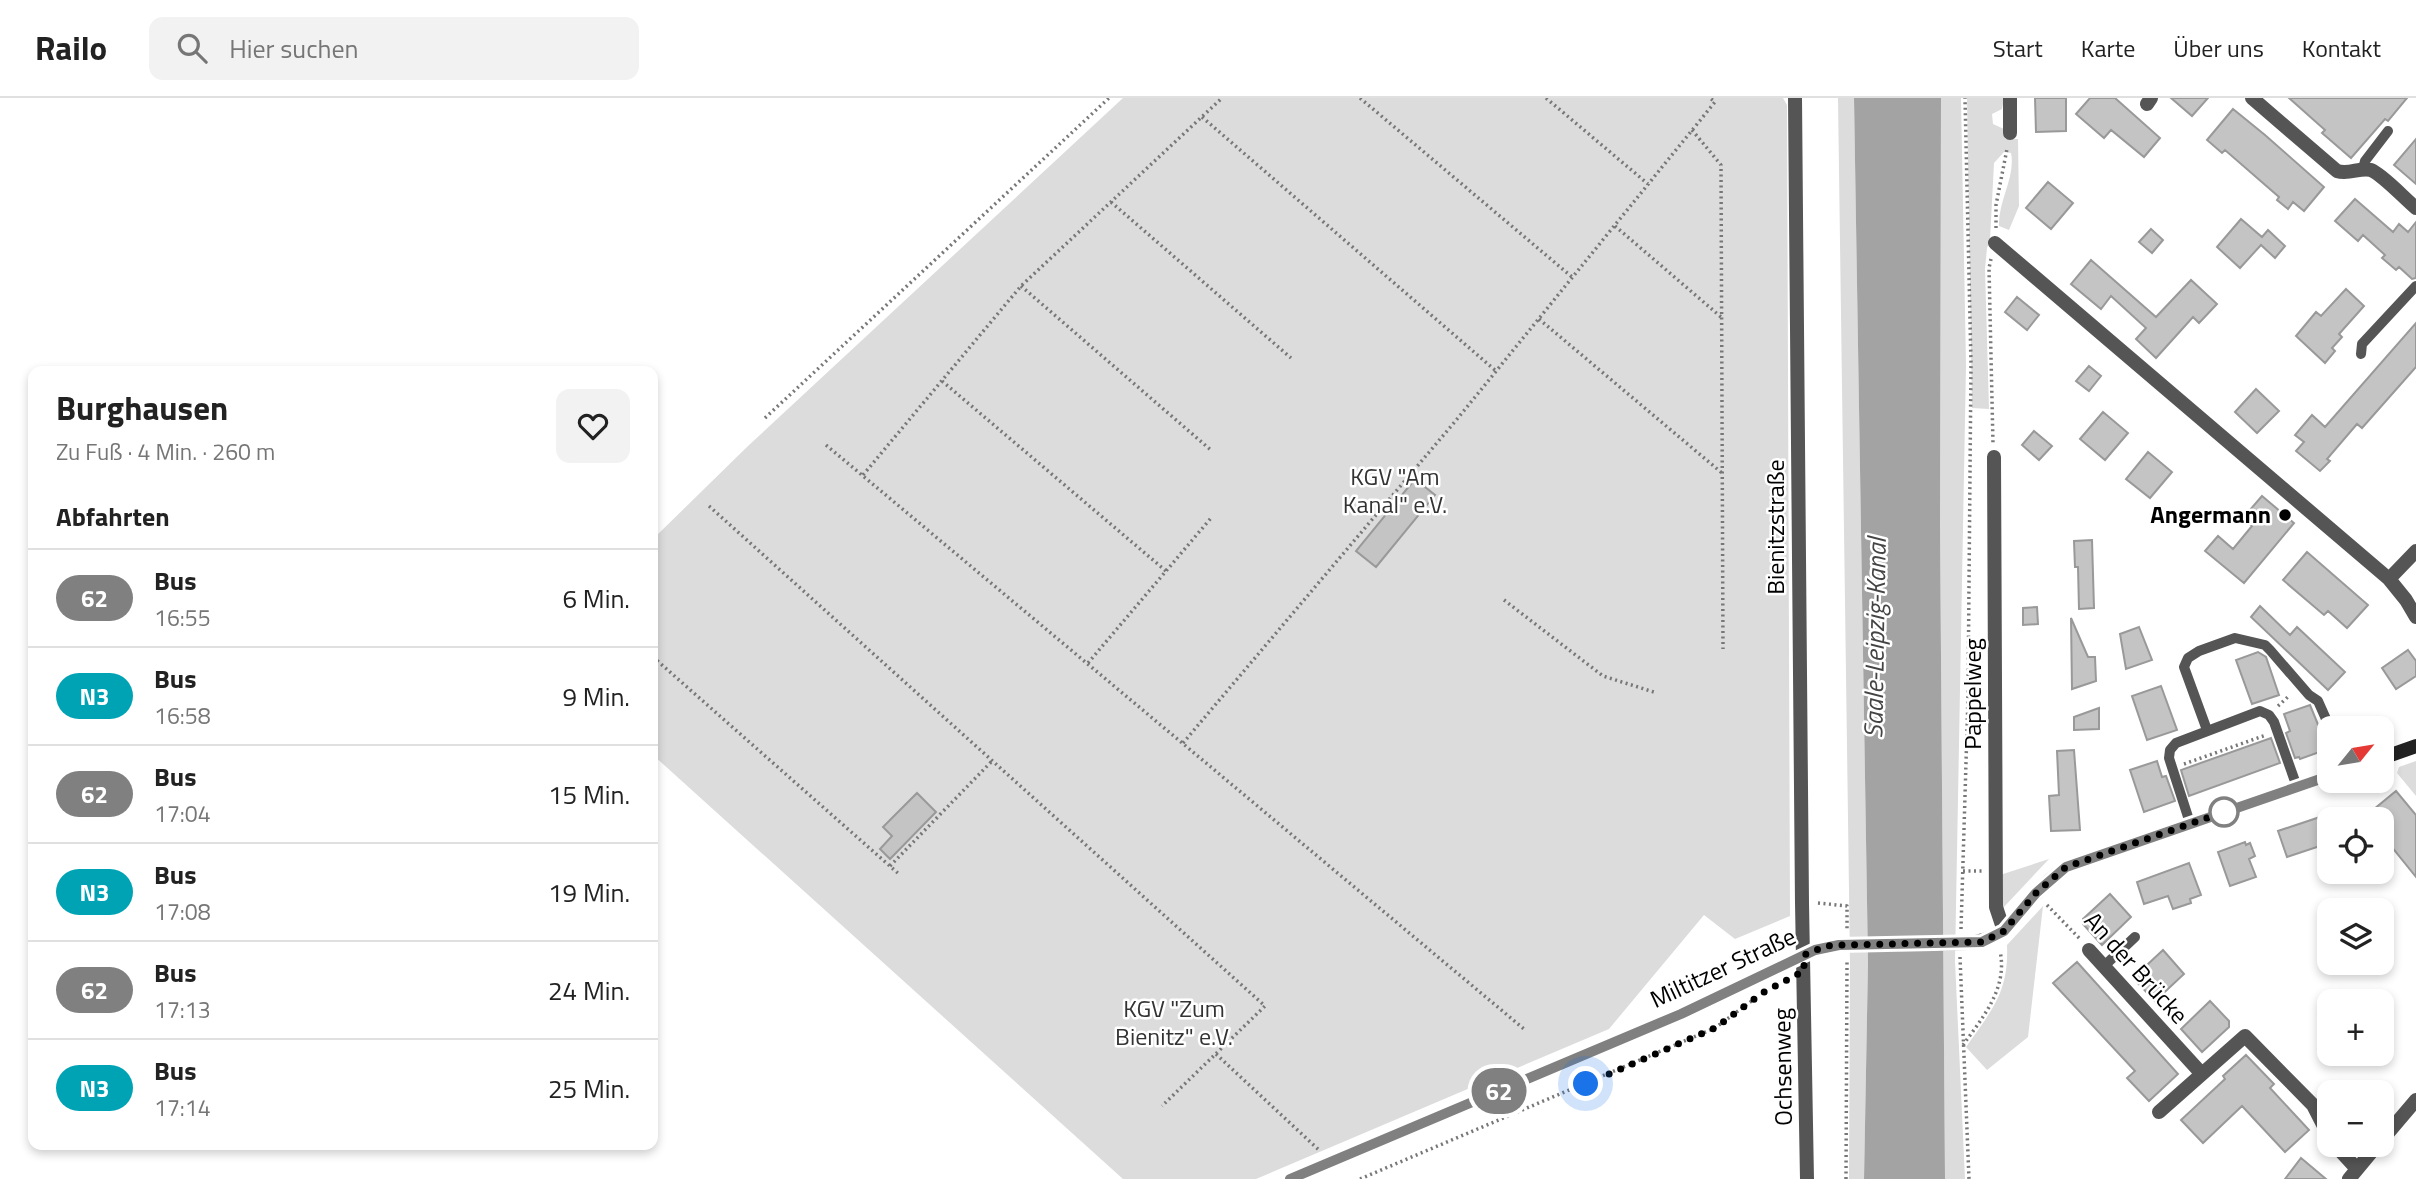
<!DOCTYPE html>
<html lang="de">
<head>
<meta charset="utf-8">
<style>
	body { margin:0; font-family:"Titillium Web",sans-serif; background:#f2f2f2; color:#222; height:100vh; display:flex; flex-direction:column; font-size:26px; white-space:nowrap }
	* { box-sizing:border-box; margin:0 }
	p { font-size:23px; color:#767676 }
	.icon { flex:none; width:38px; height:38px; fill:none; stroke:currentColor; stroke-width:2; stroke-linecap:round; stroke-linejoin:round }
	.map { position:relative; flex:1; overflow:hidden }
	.sheet { position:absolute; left:28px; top:268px; width:630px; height:784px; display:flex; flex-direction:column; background:#fff; border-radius:14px; box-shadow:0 4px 10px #0003 }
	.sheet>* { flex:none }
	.badge { padding:0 14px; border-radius:23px; font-size:24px; line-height:46px }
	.needle { width:46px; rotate:60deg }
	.buttons { position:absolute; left:2317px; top:618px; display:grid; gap:14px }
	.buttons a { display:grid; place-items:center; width:77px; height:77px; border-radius:14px; background:#fff; box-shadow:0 4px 10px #0003; font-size:35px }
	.you { position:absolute; width:35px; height:35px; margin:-18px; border:5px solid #fff; border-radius:50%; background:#1a73e8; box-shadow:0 0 0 10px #1a73e833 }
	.map>.badge { position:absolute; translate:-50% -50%; box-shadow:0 0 0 4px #fff }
	h2 { padding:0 28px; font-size:26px; line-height:63px }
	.round { display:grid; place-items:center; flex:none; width:74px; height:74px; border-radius:14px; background:#f2f2f2 }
	.headline { display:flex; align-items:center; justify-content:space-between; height:119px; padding:0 28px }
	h1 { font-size:33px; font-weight:700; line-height:52px }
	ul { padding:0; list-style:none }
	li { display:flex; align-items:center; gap:21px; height:98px; padding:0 28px; border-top:2px solid #e0e0e0 }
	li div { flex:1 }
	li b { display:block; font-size:26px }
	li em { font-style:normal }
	li .badge { min-width:77px; font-weight:700; text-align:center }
	header { display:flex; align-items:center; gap:42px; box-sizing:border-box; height:98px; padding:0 35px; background:#fff; border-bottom:2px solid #e0e0e0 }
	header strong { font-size:33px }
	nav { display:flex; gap:38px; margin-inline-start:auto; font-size:24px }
	.search { width:490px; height:63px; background:#f2f2f2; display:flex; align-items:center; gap:18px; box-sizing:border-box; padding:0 24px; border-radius:14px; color:#767676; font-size:26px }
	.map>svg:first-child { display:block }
</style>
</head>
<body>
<header>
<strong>Railo</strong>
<div class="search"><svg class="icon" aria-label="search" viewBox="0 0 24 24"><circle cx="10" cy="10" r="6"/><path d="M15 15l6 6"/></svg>Hier suchen</div>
<nav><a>Start</a><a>Karte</a><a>Über uns</a><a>Kontakt</a></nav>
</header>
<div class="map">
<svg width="2416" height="1081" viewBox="0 0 2416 1081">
	<rect width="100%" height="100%" fill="#fff"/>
	<path fill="#dcdcdc" d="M1123,0H1783L1787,7L1790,818L1735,841L1704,817L1609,931L1256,1081H1123L653,657V441L748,348Z
		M1838,0H1854L1868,865L1864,1081H1849L1850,865Z
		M1941,0H1961L1966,267L1955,863L1965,1081H1945L1940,427Z
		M1967,0H2004L2002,11L1992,16L1993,26L2004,31L2005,41H2018L2019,108L2009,132L1999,128C1998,103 2016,78 2011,55L2004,54L1994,65L1990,142L1987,150L1985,171L1989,311L1972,310Z
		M2416,663V698L2397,675L2399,669Z
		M2049,761L2003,810L2001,807L2000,777Z
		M2043,808L2028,939L1987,972L1966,949C1992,912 2009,894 2007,847Z"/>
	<path fill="#a3a3a3" d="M1854,0H1941L1940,427L1945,1081H1864L1868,865Z"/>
	<path fill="#c4c4c4" stroke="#999" stroke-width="2" d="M2035,0H2066V33L2036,34Z
		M2090,0H2115L2160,40L2144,59L2111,32L2104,40L2076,16Z
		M2171,0H2208L2192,18Z
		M2289,0H2407L2388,23L2385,21L2351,60L2322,35L2325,32Z
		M2233,11L2265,37L2324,89L2304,113L2293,104L2288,111L2277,102L2279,99L2225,52L2222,55L2207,42Z
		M2416,41V86L2394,67Z
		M2048,84L2073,105L2051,131L2026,110Z
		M2355,101L2393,134L2399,126L2408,134L2416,124V180L2412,181L2399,169L2396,172L2382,160L2385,157L2363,137L2358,143L2335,123Z
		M2241,121L2262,139L2268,132L2285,148L2275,160L2261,147L2240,170L2217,149Z
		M2151,131L2163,142L2152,155L2139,144Z
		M2091,162L2156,219L2191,182L2217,206L2199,225L2193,219L2156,260L2136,241L2146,230L2111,198L2101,211L2071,186Z
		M2346,191L2364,208L2339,236L2342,239L2332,250L2335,253L2325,265L2296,238L2316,214L2321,218Z
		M2017,199L2039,217L2027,232L2005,214Z
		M2416,225V269L2362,330L2357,326L2327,361L2330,363L2320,373L2296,353L2304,344L2295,337L2312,317L2325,329Z
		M2089,268L2101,278L2089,293L2076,283Z
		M2256,291L2279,313L2257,335L2235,314Z
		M2103,314L2128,335L2105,362L2080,341Z
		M2034,333L2052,348L2039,362L2022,347Z
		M2148,354L2172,374L2150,400L2126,381Z
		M1415,381L1435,397L1376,469L1356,453Z
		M2262,398L2294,425L2244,485L2205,453L2218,438L2233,451L2252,428L2243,420Z
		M2092,442L2094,510L2079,511L2078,469H2075L2074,443Z
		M2307,454L2368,507L2347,530L2328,513L2324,517L2283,482Z
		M2260,508L2290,537L2297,529L2345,574L2328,592L2251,519Z
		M2037,509L2038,526L2023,527V510Z
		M2071,520L2088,559H2095L2096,583L2072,591Z
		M2139,529L2152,562L2126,571L2120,536Z
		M2408,552L2416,563V578L2396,591L2382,570Z
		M2258,554L2266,559L2279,597L2252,606L2236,562Z
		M2161,588L2177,632L2147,642L2132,598Z
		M2310,607L2328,651L2300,661L2299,659L2295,660L2286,635L2290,633L2284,616Z
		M2099,610V631L2074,632V619Z
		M2271,640L2280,665L2189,698L2181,672Z
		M2074,652L2080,732L2051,733L2049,698L2059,697L2057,653Z
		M2157,663L2162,679L2166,678L2175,703L2144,714L2130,672Z
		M2396,693L2416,717V779L2382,737V721H2362Z
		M917,695L936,714L890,761L880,751L892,738L883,729Z
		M2329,716V745L2287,759L2278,733Z
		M2245,744L2246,747L2250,745L2255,758L2249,761L2256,779L2230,788L2218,754Z
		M2189,765L2201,797L2190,801L2191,805L2173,811L2168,798L2144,806L2137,784Z
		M2110,796L2131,819L2102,847L2083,826V821Z
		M2163,852L2184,876L2155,903L2133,880Z
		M2077,864L2178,976L2149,1003L2127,980L2135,973L2053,885Z
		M2210,903L2229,923V929L2202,954L2181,931Z
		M2246,957L2274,986L2270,990L2309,1032L2285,1054L2242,1008L2203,1045L2181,1022L2225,981L2223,978Z
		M2301,1060L2326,1081H2285Z"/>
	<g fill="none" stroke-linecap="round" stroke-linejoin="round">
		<path stroke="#777" stroke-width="3.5" stroke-dasharray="2 3.5" stroke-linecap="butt" d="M1360,0L1572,179
			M1546,0L1648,86
			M1202,19L1496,273
			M1692,32L1721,67L1723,551
			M1111,104L1291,260
			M1615,128L1721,219
			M1996,130V107L2007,51
			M1991,161L1989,170L1993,346
			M1021,188L1212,353
			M1539,221L1722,375
			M942,283L1166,473
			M765,320L1109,0
			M826,347L1524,931
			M863,377L1021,188L1222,0
			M709,408L1265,908L1162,1008
			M1504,502L1603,578L1657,595
			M653,559L900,777
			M1088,565L1211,420
			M2278,608L2290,597
			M1183,645L1458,320L1715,4L1710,0
			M2184,666L2266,637
			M890,768L992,663
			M1963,773H1982
			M1818,805L1847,808V831
			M2047,807L2081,842
			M1961,831L1968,598L1971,266L1965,0
			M1960,859L1969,1081
			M1963,947C1983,919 2008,890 2000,853
			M1216,956L1319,1052
			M1360,1081L1715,930L1757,899
			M1846,1081L1847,863"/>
		<path stroke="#555" stroke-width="10" d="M2363,71L2365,63L2388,33
			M2361,256L2362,246L2416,188
			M2207,632L2184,569L2188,560L2199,553L2235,540L2265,547L2270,552L2309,597L2318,603L2330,630
			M2190,725L2169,660L2170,652L2176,645L2260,613L2269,617L2274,624L2297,689
			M2103,869L2135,839"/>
		<path stroke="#555" stroke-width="14" d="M1795,0L1802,805L1807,1081
			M2010,0V35
			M2252,0L2337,73C2349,77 2360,69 2371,72C2383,77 2405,101 2416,110
			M2147,6L2151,0
			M1995,145L2389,481L2406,502L2416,519
			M1994,359L1996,809L2004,833
			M2389,481L2416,453
			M2089,852L2201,975
			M2159,1014L2245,938L2313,1007L2329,1038
			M2382,1042L2416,1002
			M2334,1046L2357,1071
			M2349,1081L2378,1046"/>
		<path stroke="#222" stroke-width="14" d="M2382,660L2416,648
			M1967,845C2005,842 2013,820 2037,795C2045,785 2056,777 2066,769L2329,678
			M1290,1081L1681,916L1815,852L1839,847"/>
		<path stroke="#222" stroke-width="14" d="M1839,847L1967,845"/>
	</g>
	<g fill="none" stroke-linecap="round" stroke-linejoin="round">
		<defs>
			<path id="line" d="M1290,1081L1681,916L1815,852L1839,847L1982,844L2004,833L2036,795L2066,769L2329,678"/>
		</defs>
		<use href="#line" stroke="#fff" stroke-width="16"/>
		<use href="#line" stroke="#808080" stroke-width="10"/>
		<path stroke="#000" stroke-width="7" stroke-dasharray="0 12.6" d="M1586,986L1715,930L1764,894L1804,873V857L1826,848L1839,847L1982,844L2004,833L2036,795L2066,769L2224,714"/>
	</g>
	<circle fill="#000" stroke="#fff" stroke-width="2.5" cx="2285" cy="417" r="7"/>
	<circle fill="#fff" stroke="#808080" stroke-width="3.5" cx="2224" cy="714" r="14"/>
	<g text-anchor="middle" stroke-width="5" stroke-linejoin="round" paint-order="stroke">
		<g font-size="24" fill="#333" stroke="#fff">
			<text x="1395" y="387">KGV "Am<tspan x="1395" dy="28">Kanal" e.V.</tspan></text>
			<text x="1174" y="919">KGV "Zum<tspan x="1174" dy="28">Bienitz" e.V.</tspan></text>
		</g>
		<g font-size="24" font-weight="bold" fill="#000" stroke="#fff" text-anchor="end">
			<text x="2271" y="425">Angermann</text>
		</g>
		<g font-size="24" fill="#000" stroke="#fff">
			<text transform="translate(1776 429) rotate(-90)" y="8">Bienitzstraße</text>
			<text transform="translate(1973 596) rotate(-90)" y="8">Pappelweg</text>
			<text transform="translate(1723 870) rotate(-25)" y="8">Miltitzer Straße</text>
			<text transform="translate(2136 870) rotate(48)" y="8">An der Brücke</text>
			<text transform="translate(1783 969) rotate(-91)" y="8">Ochsenweg</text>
		</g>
		<g font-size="26" font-style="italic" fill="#444" stroke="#fff">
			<text transform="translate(1875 540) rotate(-89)" y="9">Saale-Leipzig-Kanal</text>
		</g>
	</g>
</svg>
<div class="buttons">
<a><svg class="needle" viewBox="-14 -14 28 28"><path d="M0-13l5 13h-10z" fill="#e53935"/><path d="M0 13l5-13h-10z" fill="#767676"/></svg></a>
<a><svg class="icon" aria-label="locate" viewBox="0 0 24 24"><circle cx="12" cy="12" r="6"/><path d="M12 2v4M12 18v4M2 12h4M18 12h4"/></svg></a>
<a><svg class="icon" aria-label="layers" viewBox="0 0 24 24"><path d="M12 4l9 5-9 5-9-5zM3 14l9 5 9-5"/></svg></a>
<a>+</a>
<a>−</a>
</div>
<div class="you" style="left:1586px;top:986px"></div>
<b class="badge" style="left:1499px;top:993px;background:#808080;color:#fff">62</b>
<section class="sheet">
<div class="headline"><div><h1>Burghausen</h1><p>Zu Fuß · 4 Min. · 260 m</p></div><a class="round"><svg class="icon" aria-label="heart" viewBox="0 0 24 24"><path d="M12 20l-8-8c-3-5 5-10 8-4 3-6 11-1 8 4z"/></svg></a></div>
<h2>Abfahrten</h2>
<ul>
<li><span class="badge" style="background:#808080;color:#fff">62</span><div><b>Bus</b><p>16:55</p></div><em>6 Min.</em></li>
<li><span class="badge" style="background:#00a3b4;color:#fff">N3</span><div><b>Bus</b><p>16:58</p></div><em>9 Min.</em></li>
<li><span class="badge" style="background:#808080;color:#fff">62</span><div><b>Bus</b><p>17:04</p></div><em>15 Min.</em></li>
<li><span class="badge" style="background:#00a3b4;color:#fff">N3</span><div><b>Bus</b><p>17:08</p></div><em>19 Min.</em></li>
<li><span class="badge" style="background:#808080;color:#fff">62</span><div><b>Bus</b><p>17:13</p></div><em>24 Min.</em></li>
<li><span class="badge" style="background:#00a3b4;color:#fff">N3</span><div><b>Bus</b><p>17:14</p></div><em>25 Min.</em></li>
</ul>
</section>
</div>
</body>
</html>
